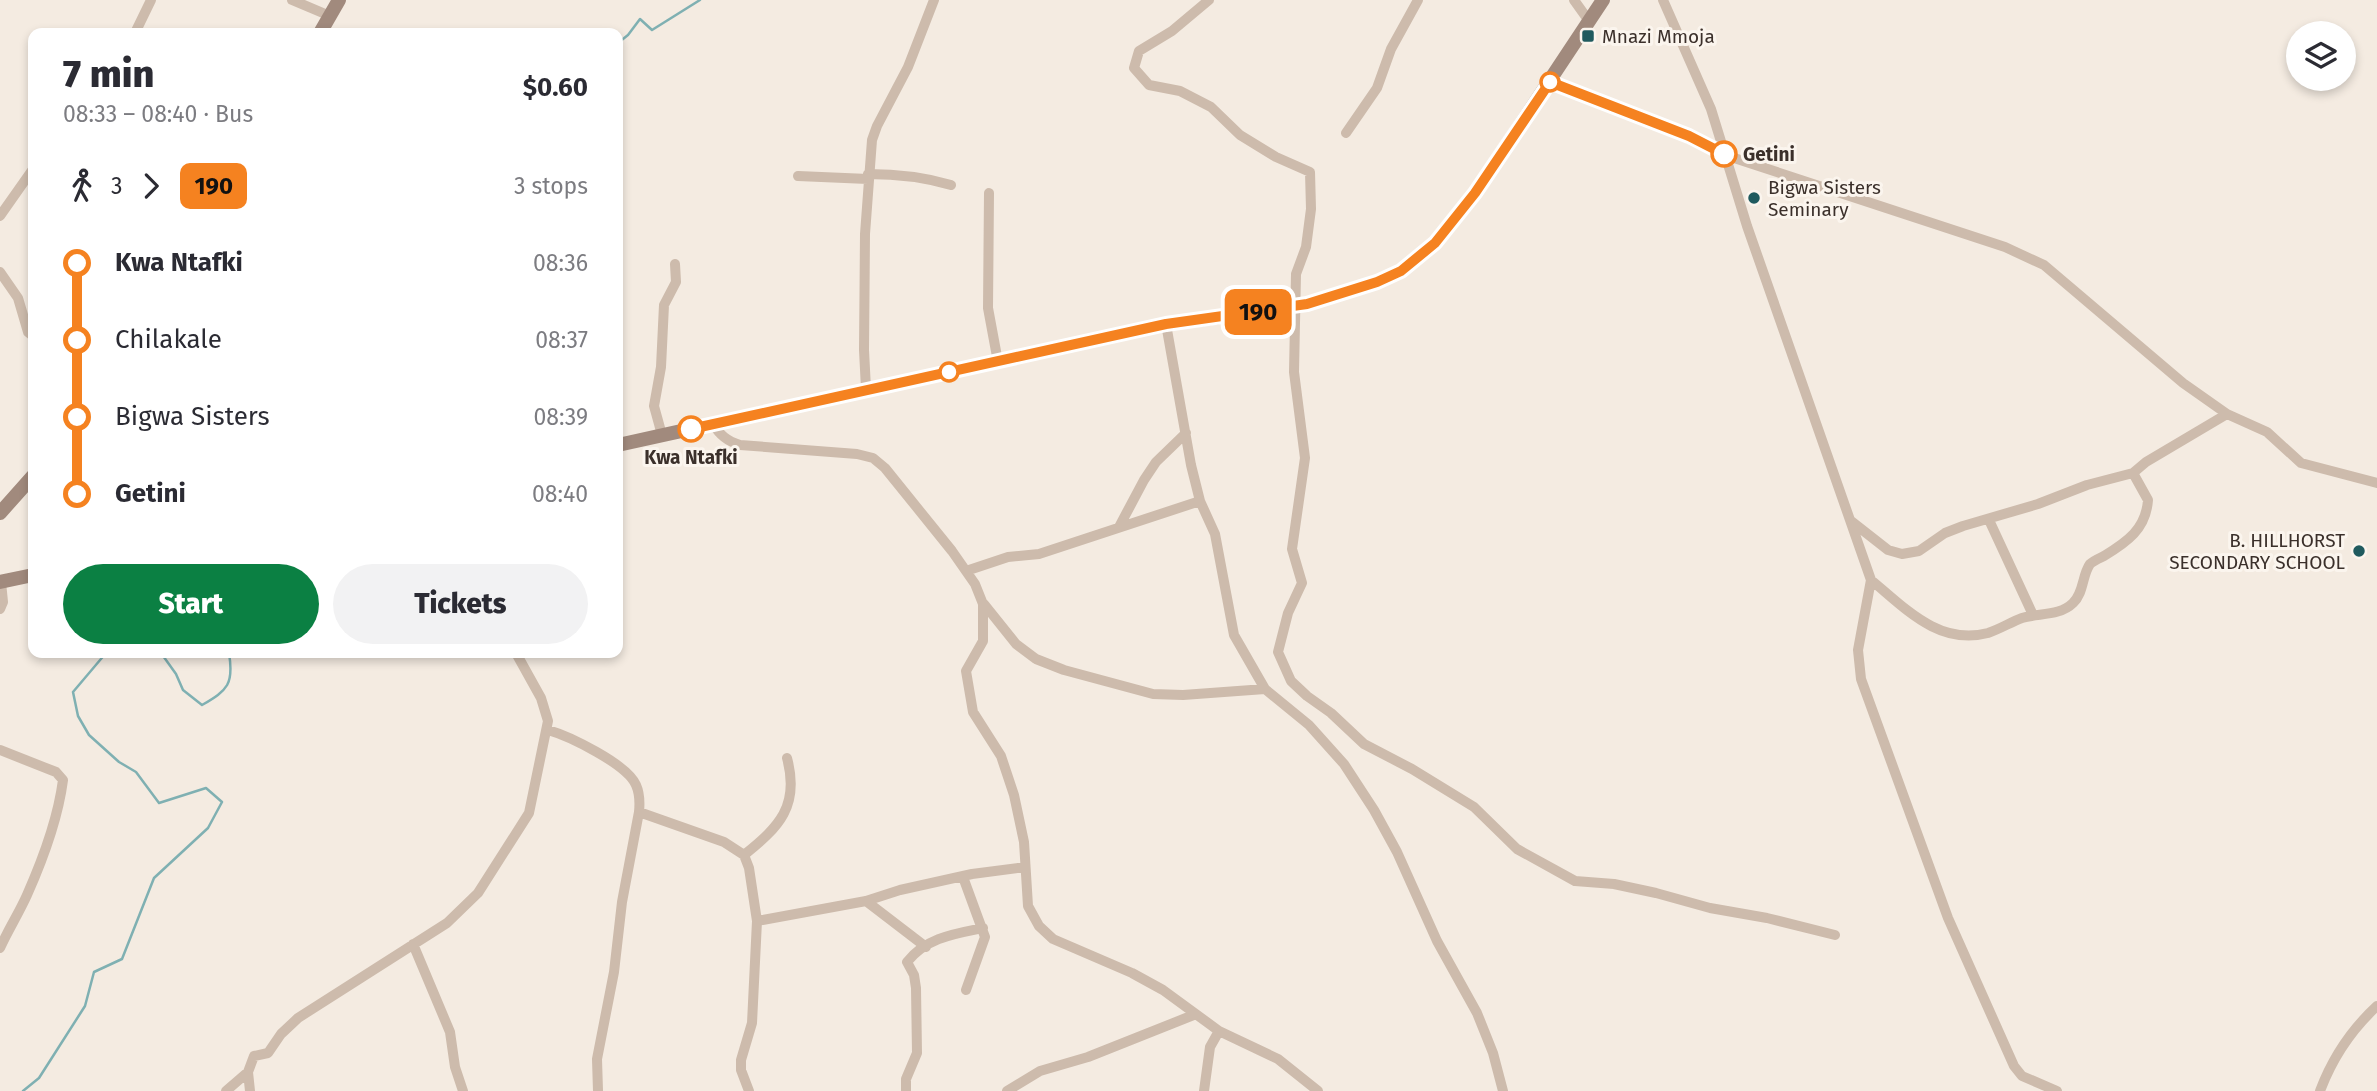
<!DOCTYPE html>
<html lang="en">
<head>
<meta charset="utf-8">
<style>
	body { margin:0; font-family:"Fira Sans",sans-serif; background:#f2f2f3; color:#2b2b33; height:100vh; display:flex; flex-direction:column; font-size:26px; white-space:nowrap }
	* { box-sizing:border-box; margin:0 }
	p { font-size:23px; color:#7c7c81 }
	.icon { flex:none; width:38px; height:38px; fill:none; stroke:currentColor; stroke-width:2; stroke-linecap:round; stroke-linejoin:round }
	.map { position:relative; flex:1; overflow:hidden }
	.panel { position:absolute; left:28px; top:28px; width:595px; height:630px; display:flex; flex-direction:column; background:#fff; border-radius:14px; box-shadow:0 4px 10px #0003 }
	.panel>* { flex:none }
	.badge { padding:0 14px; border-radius:10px; font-size:24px; line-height:46px }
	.controls { position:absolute; left:2286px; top:21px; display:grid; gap:14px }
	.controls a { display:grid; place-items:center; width:70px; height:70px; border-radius:50%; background:#fff; box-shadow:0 4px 10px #0003; font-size:35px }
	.map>.badge { position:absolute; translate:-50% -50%; box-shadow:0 0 0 4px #fff }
	.legs { display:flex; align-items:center; gap:10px; height:77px; padding:0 35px; font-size:23px }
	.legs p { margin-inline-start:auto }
	.summary { display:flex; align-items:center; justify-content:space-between; height:119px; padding:0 35px }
	h1 { font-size:38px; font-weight:800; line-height:52px }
	.primary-button { display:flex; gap:14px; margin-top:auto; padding:14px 35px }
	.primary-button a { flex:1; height:80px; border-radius:42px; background:#0b8043; color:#fff; font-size:28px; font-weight:800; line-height:80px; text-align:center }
	.primary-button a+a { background:#f2f2f3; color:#2b2b33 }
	ul { padding:0 35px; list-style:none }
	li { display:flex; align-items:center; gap:24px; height:77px; font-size:26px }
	li i { display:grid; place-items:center; width:10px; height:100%; margin:0 9px; background:currentColor }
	li i::after { content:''; width:18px; height:18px; margin:-9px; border:5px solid; border-radius:50%; background:#fff }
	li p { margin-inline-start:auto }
	li:first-child i { background:linear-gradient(#0000 50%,currentColor 0) }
	li:last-child i { background:linear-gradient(currentColor 50%,#0000 0) }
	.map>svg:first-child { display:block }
</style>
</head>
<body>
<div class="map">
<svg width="2377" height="1091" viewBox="0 0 2377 1091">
	<rect width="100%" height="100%" fill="#f4ebe1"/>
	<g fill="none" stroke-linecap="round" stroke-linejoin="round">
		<path stroke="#7fb0b2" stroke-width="2.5" d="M618,43L628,35L640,19L652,30L700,0
			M161,653L176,674L183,690L202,705C228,690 234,684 229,653
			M23,1091L39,1078L85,1006L94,972L122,959L154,878L208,828L222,802L206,788L159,803L136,772L119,762L89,735L78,716L73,692L106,653"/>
		<path stroke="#cdbbac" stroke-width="10" d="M292,0L330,16
			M1209,0L1172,31L1139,51L1134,68L1149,85L1180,91L1211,107L1240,135L1276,157L1310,172L1311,209L1306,247L1296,274L1294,372L1305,458L1292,549L1302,583L1288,613L1278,652L1291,681L1307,696L1331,713L1364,744L1412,769L1474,807L1517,849L1575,881L1614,884L1656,893L1710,908L1767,918L1835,935
			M1574,0L1589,21
			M1663,0L1711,109L1747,226L1871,580L1858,650L1861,679L1948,918L2014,1066L2022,1076L2057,1091
			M135,33L151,0
			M1550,82L1689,136L1725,155L2005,247L2044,265L2183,383L2227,414L2267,432L2301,463L2377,483
			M1346,133L1377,88L1391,49L1418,0
			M868,174C896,174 924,177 951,185
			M798,176L868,179
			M989,193L988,308L998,362
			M0,216L33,169
			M0,272L18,298L28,332L33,336
			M1166,324L1191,465L1200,501L1215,534L1234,635L1265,689L1309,725L1344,764L1374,810L1397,852L1437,941L1477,1013L1493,1053L1503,1091
			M866,389L864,350L865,234L872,140L877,126L908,67L934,0
			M713,424C720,435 727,441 740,445L857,454L873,458L885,468L952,551L975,584L983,604V641L966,671L973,712L1001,756L1014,795L1024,842L1028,906L1039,926L1053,939L1132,973L1163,990L1219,1031L1278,1059L1318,1091
			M662,435L654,406L661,367L664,305L676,282L675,264
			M1989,520L2033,615
			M1851,521L1888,550L1902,554L1919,551L1945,533L1963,526L2038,504L2087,485L2133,473L2146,462L2227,414
			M1119,527L1144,480L1156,462L1186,433
			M966,571L1008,557L1039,554L1200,501
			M1871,580C1905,608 1939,646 1988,633C2000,629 2011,622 2022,618C2039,613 2060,616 2073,603C2084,593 2082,575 2090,564C2093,561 2100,558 2104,556C2127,542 2146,529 2148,500L2133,473
			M984,604L1016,644L1036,659L1064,670L1153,694L1183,695L1265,689
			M0,609L3,602L1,582
			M548,730C569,736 627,764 636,785C640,794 640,802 639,812L724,842L744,855L749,868L757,921L752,1023L741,1060V1070L749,1091
			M0,750L56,772L63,780C58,819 43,859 27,895C19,913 8,930 0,948
			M744,855C779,827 800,806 787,758
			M963,877L985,937L966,990
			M866,901L926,947
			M757,921L866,901L900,890L972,874L1025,867
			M413,944L450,1032L455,1067L463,1091
			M226,1091L248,1072
			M250,1091L248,1072L254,1056L268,1053L281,1034L298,1018L447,923L478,893L529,813L548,721L541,698L516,653
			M598,1091L597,1059L614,972L622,902L639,812
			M906,1091V1079L917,1053L916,988L914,975L907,962C926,938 953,934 983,928
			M1007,1091L1040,1071L1088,1057L1196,1014
			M1204,1091L1210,1047L1219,1031
			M2320,1091C2332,1059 2352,1029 2377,1006"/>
		<path stroke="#a18a7d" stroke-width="14" d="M320,33L339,0
			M1307,304L1377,282L1401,271L1435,243L1475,193L1603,0
			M618,445L1166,324L1279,309
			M0,513L33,476
			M0,582L33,575"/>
		<path stroke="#a18a7d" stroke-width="14" d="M1279,309L1307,304"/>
	</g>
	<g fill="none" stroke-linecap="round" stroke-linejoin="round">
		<defs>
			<path id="line-1" d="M691,429L1166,324L1307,304L1377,282L1401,271L1435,243L1475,193L1550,82L1689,136L1724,154"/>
		</defs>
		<use href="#line-1" stroke="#fff" stroke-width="16"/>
		<use href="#line-1" stroke="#f58220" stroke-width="10"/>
	</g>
	<g fill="#1f5a5e" stroke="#fbf5ee" stroke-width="2.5">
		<rect x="1581" y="29" width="14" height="14" rx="3.5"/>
		<circle cx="1754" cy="198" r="7"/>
		<circle cx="2359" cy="551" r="7"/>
	</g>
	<g fill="#fff" stroke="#f58220" stroke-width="3.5">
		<circle cx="1550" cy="82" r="9"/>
		<circle cx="1724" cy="154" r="12"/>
		<circle cx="949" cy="372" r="9"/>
		<circle cx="691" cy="429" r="12"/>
	</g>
	<g text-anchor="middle" stroke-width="6" stroke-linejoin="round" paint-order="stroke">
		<g font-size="19" fill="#3b302b" stroke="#fbf5ee" text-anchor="start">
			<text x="1602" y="43">Mnazi Mmoja</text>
			<text x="1768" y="194">Bigwa Sisters<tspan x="1768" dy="22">Seminary</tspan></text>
			<text x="2345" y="547" text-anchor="end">B. HILLHORST<tspan x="2345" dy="22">SECONDARY SCHOOL</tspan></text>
		</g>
		<g font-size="19" font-weight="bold" fill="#3b302b" stroke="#fbf5ee" text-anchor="start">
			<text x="1743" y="161">Getini</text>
			<text x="691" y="464" text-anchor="middle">Kwa Ntafki</text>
		</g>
	</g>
</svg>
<div class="controls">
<a><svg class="icon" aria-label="layers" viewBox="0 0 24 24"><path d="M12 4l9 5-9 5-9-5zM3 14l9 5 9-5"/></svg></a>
</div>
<b class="badge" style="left:1258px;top:312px;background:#f58220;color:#111">190</b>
<section class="panel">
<div class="summary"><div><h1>7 min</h1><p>08:33 – 08:40 · Bus</p></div><b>$0.60</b></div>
<div class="legs"><svg class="icon" aria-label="walk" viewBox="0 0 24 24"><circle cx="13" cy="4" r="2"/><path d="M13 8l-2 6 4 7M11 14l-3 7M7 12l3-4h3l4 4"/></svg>3<svg class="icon" aria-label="forward" viewBox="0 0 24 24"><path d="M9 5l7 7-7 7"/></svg><b class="badge" style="background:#f58220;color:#111">190</b><p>3 stops</p></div>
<ul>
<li><i style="color:#f58220"></i><b>Kwa Ntafki</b><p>08:36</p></li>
<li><i style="color:#f58220"></i><span>Chilakale</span><p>08:37</p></li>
<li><i style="color:#f58220"></i><span>Bigwa Sisters</span><p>08:39</p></li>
<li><i style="color:#f58220"></i><b>Getini</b><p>08:40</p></li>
</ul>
<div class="primary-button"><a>Start</a><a>Tickets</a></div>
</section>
</div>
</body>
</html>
